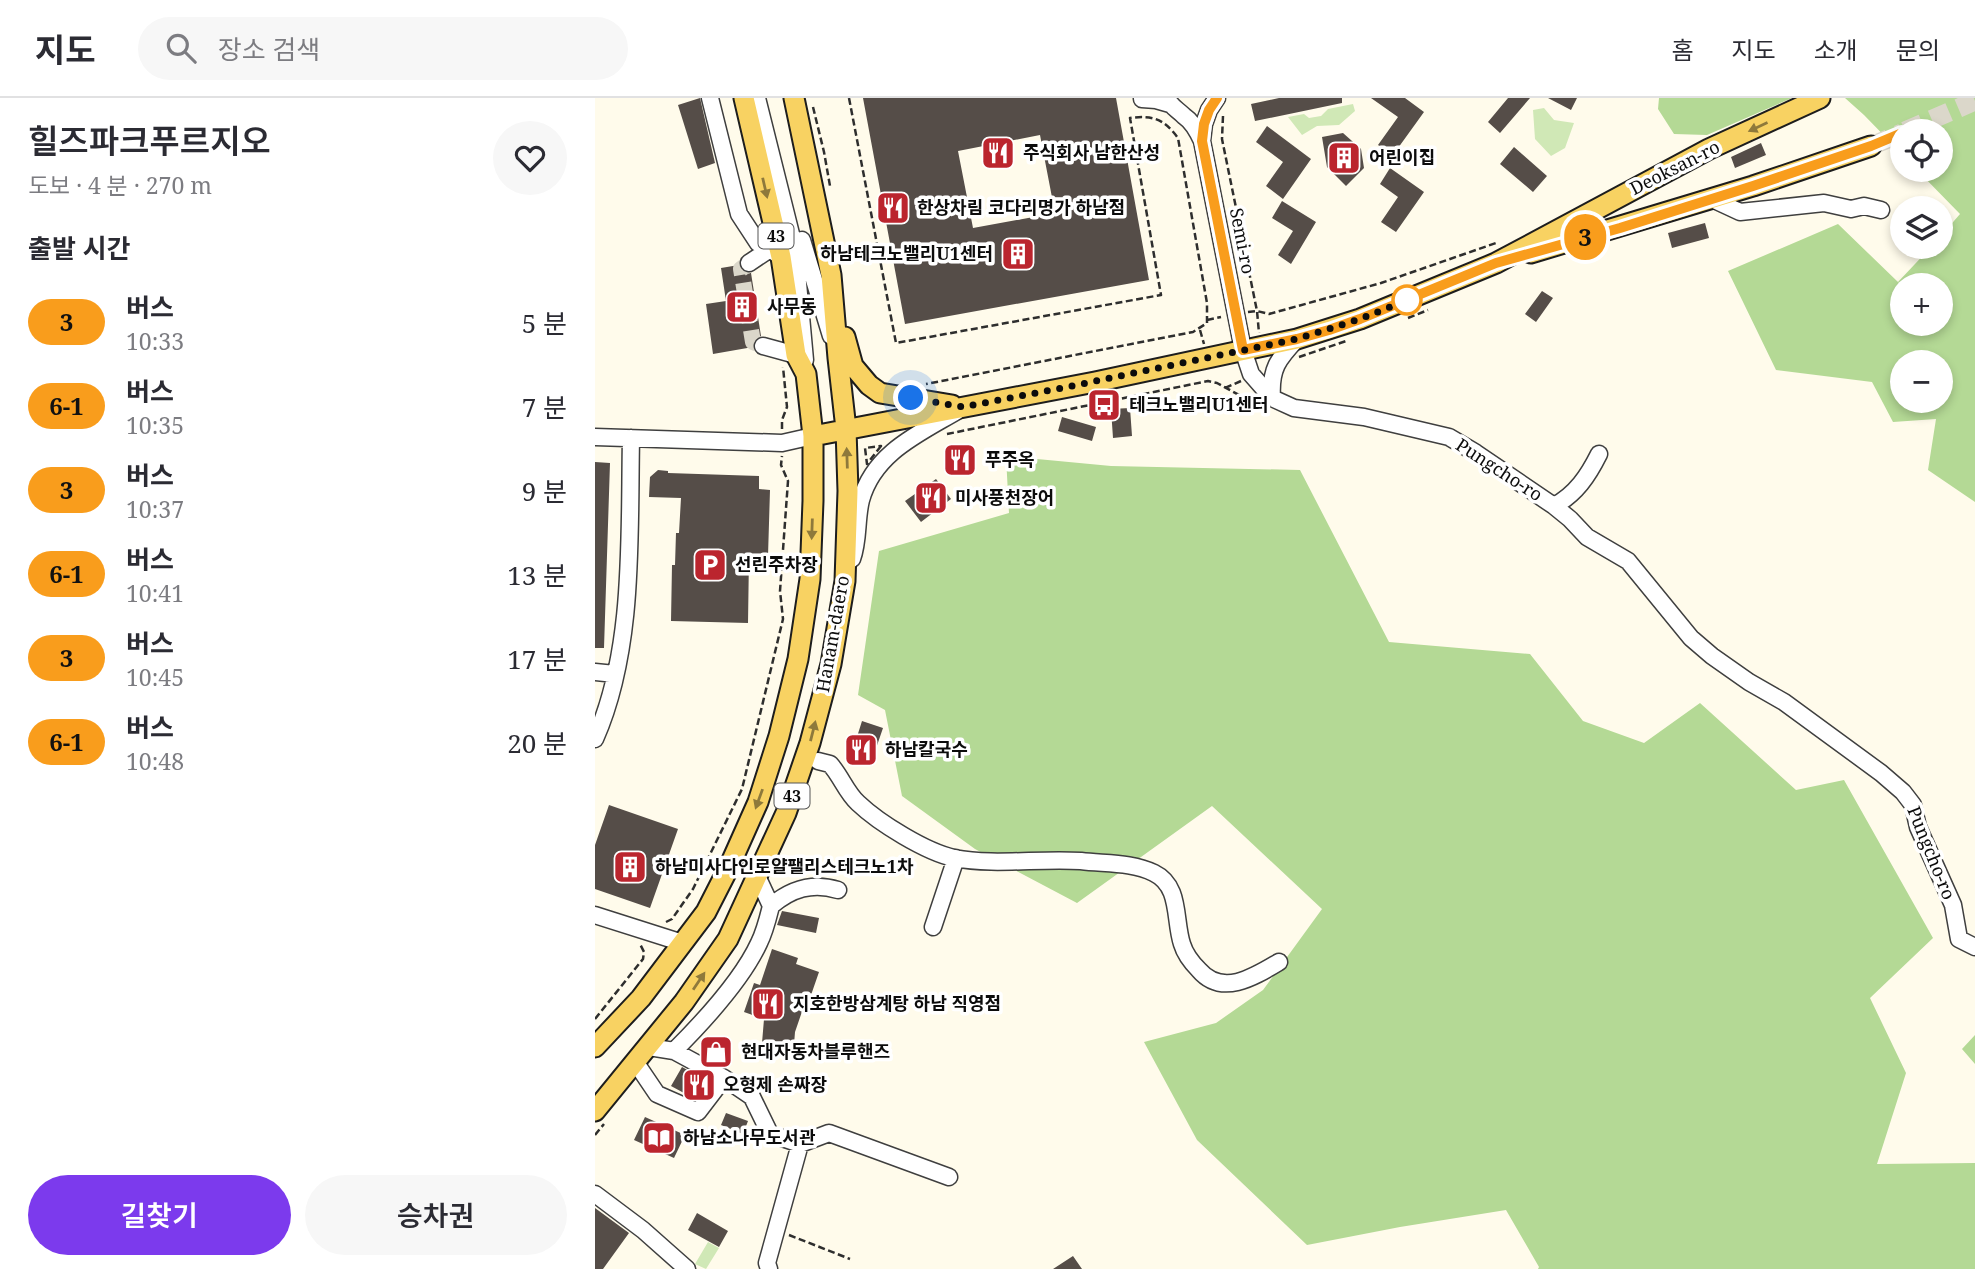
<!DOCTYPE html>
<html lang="ko">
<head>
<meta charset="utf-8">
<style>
	body { margin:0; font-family:"Noto Serif","Noto Sans KR",serif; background:#f7f7f7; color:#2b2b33; height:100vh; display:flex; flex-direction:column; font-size:26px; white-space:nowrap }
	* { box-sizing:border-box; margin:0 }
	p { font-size:23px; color:#7c7c81 }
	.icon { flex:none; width:38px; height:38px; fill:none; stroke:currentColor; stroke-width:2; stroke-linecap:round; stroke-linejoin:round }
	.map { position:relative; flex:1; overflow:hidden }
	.drawer { display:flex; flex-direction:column; background:#fff; width:595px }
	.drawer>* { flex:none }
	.badge { padding:0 14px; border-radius:23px; font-size:24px; line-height:46px }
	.buttons { position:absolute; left:1295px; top:21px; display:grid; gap:14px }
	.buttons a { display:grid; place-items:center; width:63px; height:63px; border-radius:50%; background:#fff; box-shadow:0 4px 10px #0003; font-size:35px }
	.you { position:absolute; width:35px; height:35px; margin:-18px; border:5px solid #fff; border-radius:50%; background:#1a73e8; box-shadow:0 0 0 10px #1a73e833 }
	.map>.badge { position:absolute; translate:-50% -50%; box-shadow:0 0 0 4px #fff }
	h2 { padding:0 28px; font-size:26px; line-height:63px }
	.round { display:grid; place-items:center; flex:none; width:74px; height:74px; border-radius:37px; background:#f7f7f7 }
	.summary { display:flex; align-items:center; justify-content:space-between; height:119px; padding:0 28px }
	h1 { font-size:33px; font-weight:600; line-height:52px }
	.action { display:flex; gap:14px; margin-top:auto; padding:14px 28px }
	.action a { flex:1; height:80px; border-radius:42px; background:#7c3aed; color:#fff; font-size:28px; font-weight:600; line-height:80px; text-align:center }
	.action a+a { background:#f7f7f7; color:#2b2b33 }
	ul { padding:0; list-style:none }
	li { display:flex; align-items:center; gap:21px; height:84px; padding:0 28px }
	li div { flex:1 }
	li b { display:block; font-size:26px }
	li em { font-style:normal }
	li .badge { min-width:77px; font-weight:700; text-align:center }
	header { display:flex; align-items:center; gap:42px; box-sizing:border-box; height:98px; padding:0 35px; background:#fff; border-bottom:2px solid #e1e1e2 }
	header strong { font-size:33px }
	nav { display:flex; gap:38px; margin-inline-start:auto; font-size:24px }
	.search { width:490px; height:63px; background:#f7f7f7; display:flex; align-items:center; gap:18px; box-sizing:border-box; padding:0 24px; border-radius:38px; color:#7c7c81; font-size:26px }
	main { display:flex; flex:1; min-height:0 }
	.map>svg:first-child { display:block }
</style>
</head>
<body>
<header>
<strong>지도</strong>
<div class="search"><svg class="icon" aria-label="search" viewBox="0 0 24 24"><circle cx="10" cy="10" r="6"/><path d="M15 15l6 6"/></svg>장소 검색</div>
<nav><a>홈</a><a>지도</a><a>소개</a><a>문의</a></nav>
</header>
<main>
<section class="drawer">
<div class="summary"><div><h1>힐즈파크푸르지오</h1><p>도보 · 4 분 · 270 m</p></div><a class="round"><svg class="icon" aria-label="heart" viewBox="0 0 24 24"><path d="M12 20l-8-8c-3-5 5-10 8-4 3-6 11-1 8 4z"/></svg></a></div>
<h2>출발 시간</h2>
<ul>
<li><span class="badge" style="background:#f99d1c;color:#111">3</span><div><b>버스</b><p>10:33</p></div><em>5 분</em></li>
<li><span class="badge" style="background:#f99d1c;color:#111">6-1</span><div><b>버스</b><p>10:35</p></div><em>7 분</em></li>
<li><span class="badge" style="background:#f99d1c;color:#111">3</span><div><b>버스</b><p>10:37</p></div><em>9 분</em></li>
<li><span class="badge" style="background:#f99d1c;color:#111">6-1</span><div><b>버스</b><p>10:41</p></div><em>13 분</em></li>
<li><span class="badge" style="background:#f99d1c;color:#111">3</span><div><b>버스</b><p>10:45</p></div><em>17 분</em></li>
<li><span class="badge" style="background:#f99d1c;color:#111">6-1</span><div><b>버스</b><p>10:48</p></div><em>20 분</em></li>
</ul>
<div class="action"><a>길찾기</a><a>승차권</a></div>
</section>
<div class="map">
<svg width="1380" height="1171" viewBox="0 0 1380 1171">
	<rect width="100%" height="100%" fill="#fffbeb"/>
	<path fill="#d0e8b6" d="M758,6L760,13L744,27L722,28L707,37L693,19L709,16L714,20L726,18L733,11Z
		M949,10L959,22L979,25L970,50L956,58L940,41L938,12Z
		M113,1144L124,1150L111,1171L100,1166Z"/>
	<path fill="#b4d995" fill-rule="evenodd" d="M1064,0H1197L1112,37L1079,36L1063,11Z
		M1250,0H1380V404L1333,372L1341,321L1298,324L1277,284L1181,272L1133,173L1243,126L1303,184L1336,149H1346V138L1365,116L1322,72H1346V33H1307V56L1269,17ZM1307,187H1346V226H1307ZM1307,264H1346V303H1307Z
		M411,358L516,368L705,372L794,544L935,556L988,623L1049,645L1105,605L1201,692L1249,682L1338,840L1275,900L1311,975L1282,1066L1380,1065V1171H943L944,1169L911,1112L805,1129L712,1147L602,1042L549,944L621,925L668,892L727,811L617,708L482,805L380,751L307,698L290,612L263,597L284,453L414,415Z
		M1380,937V966L1367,951Z"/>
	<path fill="#554d48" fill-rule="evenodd" d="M105,0L120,65L103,71L83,7Z
		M268,0H521L554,182L310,226ZM445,37L460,115L378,130L363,53Z
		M684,0H747V5L660,23L656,6Z
		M776,0H810L829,14L798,57L783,47L803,19Z
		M913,0H935L905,35L893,24Z
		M953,0H982L976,12Z
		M672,28L716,61L688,101L671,88L688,64L661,44Z
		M748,35L766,51L769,70L751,88L732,69L727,39Z
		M1166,45L1171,57L1140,70L1136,59Z
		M919,49L952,78L938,94L905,66Z
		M795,70L829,94L801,134L786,124L803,99L785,86Z
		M687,103L721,124L696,166L683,157L698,133L677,120Z
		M1110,125L1114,140L1077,150L1073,135Z
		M144,167L149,174L156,175L166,238L160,241L158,249L118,256L111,206L131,203L126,170Z
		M947,193L958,200L941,224L930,216Z
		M535,310L537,338L518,340L516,311Z
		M467,319L501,329L497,343L463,333Z
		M368,347L377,360L359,373L350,360Z
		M0,364L15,365L9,550H0Z
		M63,372L73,373V375L164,378V391L175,392L173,458H154L153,525L76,523L77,467H80L81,435H84L86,400L54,399L55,379Z
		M341,381L356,401L326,424L310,403Z
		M267,623L288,630L275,668L255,661Z
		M14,707L83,731L55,810L0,791V747Z
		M187,813L224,820L221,835L182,827Z
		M177,851L203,860L201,866L224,874L215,900L212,899L200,934L198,959L166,957L169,921L149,914L159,885L165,887Z
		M113,940L136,950L129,967L106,956Z
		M87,969L113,983L100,1001L76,988Z
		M131,1015L153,1023L148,1036L126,1027Z
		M50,1019L90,1037L79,1060L39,1042Z
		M0,1110L34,1135L8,1171H0Z
		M102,1115L133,1133L124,1149L93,1132Z
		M478,1158L487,1171H458Z"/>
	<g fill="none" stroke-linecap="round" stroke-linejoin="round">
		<path stroke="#dbd7ca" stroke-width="16" stroke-dasharray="16 8" stroke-linecap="butt" d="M154,165L146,171L158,244L168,248"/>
		<path stroke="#dbd7ca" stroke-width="19" stroke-dasharray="19 10" stroke-linecap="butt" d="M1310,33L1380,3
			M1276,48L1307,35"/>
		<defs>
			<path id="minor" d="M115,0L144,116L163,145L175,151L186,159
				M162,0L200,152L210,262
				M572,0C576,9 582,11 589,18C598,24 603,34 607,43
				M622,0L614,12L609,26L607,43L648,252L656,276L677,300L699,310L769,319L854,339L881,355L959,408L975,421L992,439L1033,463L1096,540L1117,558L1154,584L1189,604L1286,675L1308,694L1318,707L1323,729L1358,807L1364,841L1380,849
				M547,1L561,2L575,6
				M1117,101L1145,114L1229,105L1256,111L1269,108L1286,112
				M207,142L236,238
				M154,165L175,151
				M168,248L201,257
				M677,300C675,271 683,261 702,241
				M0,339L187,345L218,338
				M959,408C981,396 993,378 1004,356
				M257,461C264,442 261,422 266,402C279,355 323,336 362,313
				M0,574L20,576
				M0,641C40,551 34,437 36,340
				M223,663L235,666C246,678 251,694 263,705C284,725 331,754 359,760C400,768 444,760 486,763C510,766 537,764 559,775C586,788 579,822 587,846C590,856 597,865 604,872C627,899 659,879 684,864
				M176,808C196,791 217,784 243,792
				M0,817L88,845
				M338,829L361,760
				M54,949L79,953L129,980L157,999L175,1036L205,1046
				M79,953C108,924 147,882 164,845C170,833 173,820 176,808L163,780
				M41,965L62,996L103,1014L129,980
				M0,1096L48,1132L92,1171
				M174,1171L172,1165L205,1046L234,1035L354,1079"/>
			<path id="major" d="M936,155L1158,88L1276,48
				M250,239L258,268L274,287L285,295L357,307
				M218,338L500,284L702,241L765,221L901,165L1114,51L1225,0
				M0,949L46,900L111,814L134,769L163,704L184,638L203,561L215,481L218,403V338L211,276L201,257L186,159L149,0
				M0,1013L89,904L133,841L191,715L215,645L236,566L250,483L253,393L251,331L243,260L236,177L199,0"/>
		</defs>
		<use href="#minor" stroke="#3f3f3f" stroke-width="19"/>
		<use href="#major" stroke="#1d1d1d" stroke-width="23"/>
		<path stroke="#2e2e2e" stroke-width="2.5" stroke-dasharray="7 3.5" stroke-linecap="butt" d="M254,0L301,245L566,197L535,20C558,17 569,21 583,40L612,205V225L598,234L331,286
			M218,9L229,54L235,88
			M628,18L627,41L662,213L664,235
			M653,214L662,213L674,216L786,185L901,145
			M813,220L833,212
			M612,222L626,219
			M605,232L609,246
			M704,259L751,243
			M630,290L646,283
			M187,331V322L192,309L188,269
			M352,336L613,283L622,285L666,309
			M286,348L272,366L270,350Z
			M71,824L77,821L98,791L147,691L188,521L185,493L193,383L186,367L187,358
			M0,921L48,861L49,854L45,846
			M0,1037L9,1026
			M194,1137L255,1161"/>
		<use href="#minor" stroke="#fff" stroke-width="16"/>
		<use href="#major" stroke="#f8d262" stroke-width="19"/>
	</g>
	<defs><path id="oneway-solid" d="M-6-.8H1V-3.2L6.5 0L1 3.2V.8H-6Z" transform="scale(1.75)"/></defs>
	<g fill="#8e793b">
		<use href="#oneway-solid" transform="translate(1163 29) rotate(155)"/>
		<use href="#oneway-solid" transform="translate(170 90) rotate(77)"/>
		<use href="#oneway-solid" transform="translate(252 360) rotate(-92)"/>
		<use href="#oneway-solid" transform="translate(217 431) rotate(92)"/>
		<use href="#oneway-solid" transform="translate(218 633) rotate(-76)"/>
		<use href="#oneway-solid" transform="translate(164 701) rotate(110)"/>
		<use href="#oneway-solid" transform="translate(104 883) rotate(-56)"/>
	</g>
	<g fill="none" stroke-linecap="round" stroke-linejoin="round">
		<defs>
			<path id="line" d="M622,0L614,12L609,26L607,43L648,252L702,241L734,232L765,221L901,165L1025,130L1158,88L1276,48L1307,35"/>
		</defs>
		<use href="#line" stroke="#fff" stroke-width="16"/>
		<use href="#line" stroke="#f99d1c" stroke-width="10"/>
		<path stroke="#0c0c0c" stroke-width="7" stroke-dasharray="0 12.6" d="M316,300L368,309L477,288L702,241L765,221L815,201L812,202"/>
	</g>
	<defs>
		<symbol id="restaurant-square" viewBox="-11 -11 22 22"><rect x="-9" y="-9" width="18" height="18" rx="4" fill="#bb252e" stroke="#fff"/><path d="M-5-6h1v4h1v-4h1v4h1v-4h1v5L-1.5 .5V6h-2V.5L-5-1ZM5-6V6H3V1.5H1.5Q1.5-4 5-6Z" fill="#fff"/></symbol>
		<symbol id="building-square" viewBox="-11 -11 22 22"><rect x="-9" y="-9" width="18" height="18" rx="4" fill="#bb252e" stroke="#fff"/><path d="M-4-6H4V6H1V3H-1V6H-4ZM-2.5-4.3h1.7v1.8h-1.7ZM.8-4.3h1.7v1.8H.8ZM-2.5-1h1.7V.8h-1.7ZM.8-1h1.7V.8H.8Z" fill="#fff"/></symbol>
		<symbol id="bus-square" viewBox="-11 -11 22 22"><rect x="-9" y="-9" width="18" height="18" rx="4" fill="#bb252e" stroke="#fff"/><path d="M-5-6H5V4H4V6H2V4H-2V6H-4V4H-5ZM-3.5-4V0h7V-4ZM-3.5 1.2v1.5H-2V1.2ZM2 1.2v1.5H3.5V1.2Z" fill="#fff"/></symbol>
		<symbol id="parking-square" viewBox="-11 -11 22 22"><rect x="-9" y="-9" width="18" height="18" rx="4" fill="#bb252e" stroke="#fff"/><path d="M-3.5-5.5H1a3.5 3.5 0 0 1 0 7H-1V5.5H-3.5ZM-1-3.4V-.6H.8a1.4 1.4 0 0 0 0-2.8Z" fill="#fff"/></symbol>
		<symbol id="shop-square" viewBox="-11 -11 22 22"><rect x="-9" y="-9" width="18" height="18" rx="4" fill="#bb252e" stroke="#fff"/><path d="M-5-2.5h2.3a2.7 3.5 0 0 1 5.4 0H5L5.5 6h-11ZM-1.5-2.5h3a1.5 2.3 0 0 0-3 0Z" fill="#fff"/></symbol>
		<symbol id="library-square" viewBox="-11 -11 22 22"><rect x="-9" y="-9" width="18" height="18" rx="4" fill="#bb252e" stroke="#fff"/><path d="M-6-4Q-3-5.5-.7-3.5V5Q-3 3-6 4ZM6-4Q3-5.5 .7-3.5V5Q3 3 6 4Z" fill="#fff"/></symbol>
	</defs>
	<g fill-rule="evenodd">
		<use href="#restaurant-square" x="384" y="36" width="38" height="38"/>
		<use href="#building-square" x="730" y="41" width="38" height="38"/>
		<use href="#restaurant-square" x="279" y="91" width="38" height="38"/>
		<use href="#building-square" x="404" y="137" width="38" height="38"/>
		<use href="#building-square" x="128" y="190" width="38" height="38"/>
		<use href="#bus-square" x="490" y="288" width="38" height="38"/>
		<use href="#restaurant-square" x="346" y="343" width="38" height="38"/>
		<use href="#restaurant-square" x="317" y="381" width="38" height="38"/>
		<use href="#parking-square" x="96" y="448" width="38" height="38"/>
		<use href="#restaurant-square" x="247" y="633" width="38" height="38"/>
		<use href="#building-square" x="16" y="750" width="38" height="38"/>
		<use href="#restaurant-square" x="154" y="887" width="38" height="38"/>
		<use href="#shop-square" x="102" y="935" width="38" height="38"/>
		<use href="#restaurant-square" x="85" y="968" width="38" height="38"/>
		<use href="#library-square" x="45" y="1021" width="38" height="38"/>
	</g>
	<circle fill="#fff" stroke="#f99d1c" stroke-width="3.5" cx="812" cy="202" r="14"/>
	<g text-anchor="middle" stroke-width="7" stroke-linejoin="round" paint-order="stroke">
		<g fill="#fff" stroke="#555" stroke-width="2">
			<rect x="163.5" y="125.5" width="35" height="25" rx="5"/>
			<rect x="179.5" y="685.5" width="35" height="25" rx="5"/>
		</g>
		<g font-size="16" font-weight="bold" fill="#0c0c0c">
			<text x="181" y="144">43</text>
			<text x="197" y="704">43</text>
		</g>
		<g font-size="18" font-weight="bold" fill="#0c0c0c" stroke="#fff" text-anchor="start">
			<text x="428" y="61">주식회사 남한산성</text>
			<text x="774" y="66">어린이집</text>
			<text x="322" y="116">한상차림 코다리명가 하남점</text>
			<text x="398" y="162" text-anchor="end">하남테크노밸리U1센터</text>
			<text x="172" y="215">사무동</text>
			<text x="534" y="313">테크노밸리U1센터</text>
			<text x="390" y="368">푸주옥</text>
			<text x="360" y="406">미사풍천장어</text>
			<text x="140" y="473">선린주차장</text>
			<text x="290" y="658">하남칼국수</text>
			<text x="60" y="775">하남미사다인로얄팰리스테크노1차</text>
			<text x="198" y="912">지호한방삼계탕 하남 직영점</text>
			<text x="146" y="960">현대자동차블루핸즈</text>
			<text x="128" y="993">오형제 손짜장</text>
			<text x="88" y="1046">하남소나무도서관</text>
		</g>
		<g font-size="18" fill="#0c0c0c" stroke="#fff">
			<text transform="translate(1080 70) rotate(-27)" y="6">Deoksan-ro</text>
			<text transform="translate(647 143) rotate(79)" y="6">Semi-ro</text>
			<text transform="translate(904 372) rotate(33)" y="6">Pungcho-ro</text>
			<text transform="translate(238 536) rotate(-80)" y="6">Hanam-daero</text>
			<text transform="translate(1336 755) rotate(68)" y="6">Pungcho-ro</text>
		</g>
	</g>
</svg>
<div class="buttons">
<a><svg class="icon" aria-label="locate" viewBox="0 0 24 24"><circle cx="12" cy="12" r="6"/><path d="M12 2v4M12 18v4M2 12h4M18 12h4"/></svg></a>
<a><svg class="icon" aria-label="layers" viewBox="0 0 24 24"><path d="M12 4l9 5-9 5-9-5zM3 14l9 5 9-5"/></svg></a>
<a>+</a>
<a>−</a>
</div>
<div class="you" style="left:316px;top:300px"></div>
<b class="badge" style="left:990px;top:139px;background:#f99d1c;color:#111">3</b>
</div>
</main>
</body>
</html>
